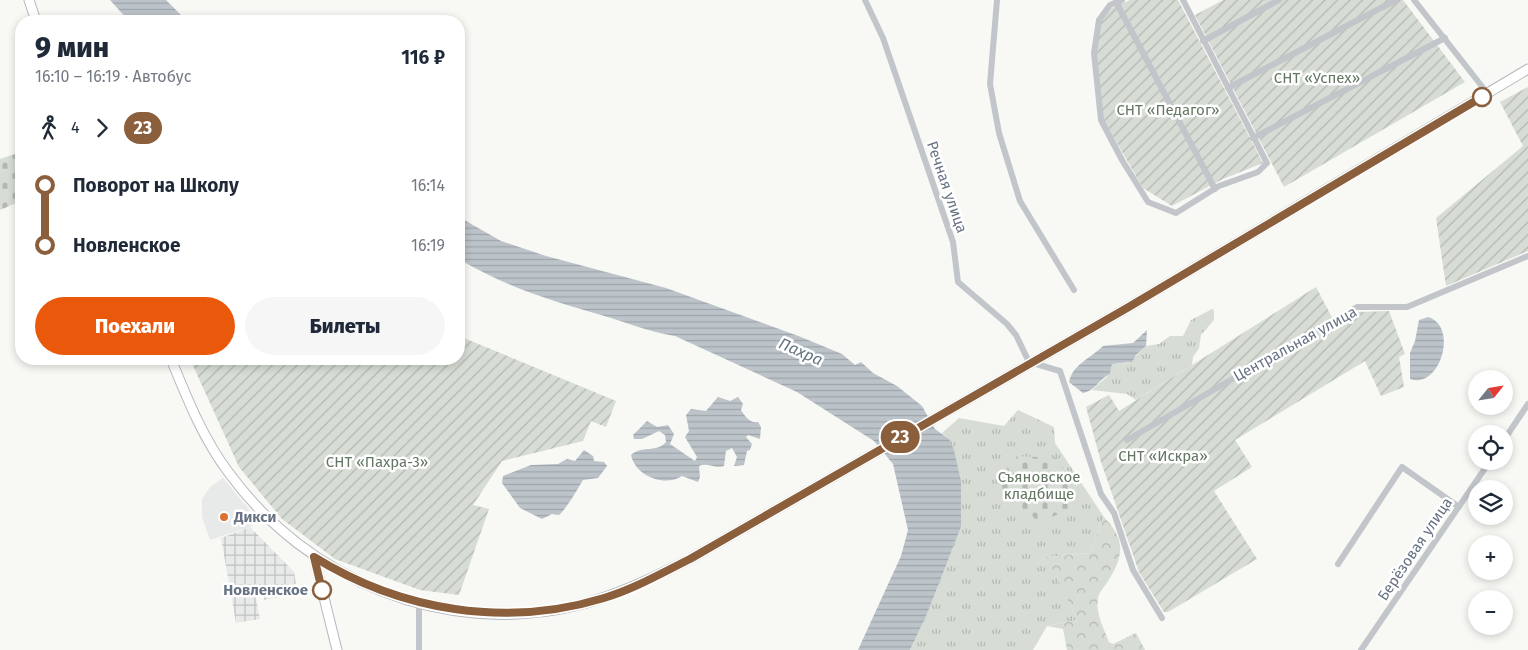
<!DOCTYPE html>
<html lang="ru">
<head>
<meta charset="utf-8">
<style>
	body { margin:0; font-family:"Fira Sans",sans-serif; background:#f6f6f7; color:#1f2937; height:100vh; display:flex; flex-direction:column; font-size:19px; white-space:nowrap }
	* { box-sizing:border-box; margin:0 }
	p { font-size:16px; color:#747a83 }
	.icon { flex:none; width:28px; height:28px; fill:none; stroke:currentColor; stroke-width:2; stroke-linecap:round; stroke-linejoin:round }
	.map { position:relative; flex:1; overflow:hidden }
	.panel { position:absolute; left:15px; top:15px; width:450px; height:350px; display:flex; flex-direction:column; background:#fff; border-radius:20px; box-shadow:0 2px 8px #0003 }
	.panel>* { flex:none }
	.badge { padding:0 10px; border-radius:16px; font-size:18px; line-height:32px }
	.needle { width:32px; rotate:60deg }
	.tools { position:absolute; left:1468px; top:370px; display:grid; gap:10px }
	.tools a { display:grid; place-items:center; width:45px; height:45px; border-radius:50%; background:#fff; box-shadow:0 2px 8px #0003; font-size:25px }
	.map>.badge { position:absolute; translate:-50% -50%; box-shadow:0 0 0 2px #fff }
	.legs { display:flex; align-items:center; gap:8px; height:55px; padding:0 20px; font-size:16px }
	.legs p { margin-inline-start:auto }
	.headline { display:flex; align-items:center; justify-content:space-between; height:85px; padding:0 20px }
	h1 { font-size:28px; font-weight:800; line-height:38px }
	.button { display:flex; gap:10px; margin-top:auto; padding:10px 20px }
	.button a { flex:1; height:58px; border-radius:30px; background:#ea580c; color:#fff; font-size:20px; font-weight:800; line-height:58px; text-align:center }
	.button a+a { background:#f6f6f7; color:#1f2937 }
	ul { padding:0 20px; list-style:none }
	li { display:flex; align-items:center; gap:18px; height:60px; font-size:19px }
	li i { display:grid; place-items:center; width:8px; height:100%; margin:0 6px; background:currentColor }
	li i::after { content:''; width:12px; height:12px; margin:-6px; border:4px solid; border-radius:50%; background:#fff }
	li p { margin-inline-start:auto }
	li:first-child i { background:linear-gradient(#0000 50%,currentColor 0) }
	li:last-child i { background:linear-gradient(currentColor 50%,#0000 0) }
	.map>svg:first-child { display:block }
</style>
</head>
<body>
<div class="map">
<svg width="1528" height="650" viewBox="0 0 1528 650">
	<defs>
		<pattern id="industrial-grid" width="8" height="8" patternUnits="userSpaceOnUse" patternTransform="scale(1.25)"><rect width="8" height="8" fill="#e8eae9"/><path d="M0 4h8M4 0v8" fill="none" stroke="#c0c2c2"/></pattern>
		<pattern id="grass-tufts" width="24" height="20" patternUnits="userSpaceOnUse" patternTransform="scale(1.25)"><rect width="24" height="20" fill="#d7ddd5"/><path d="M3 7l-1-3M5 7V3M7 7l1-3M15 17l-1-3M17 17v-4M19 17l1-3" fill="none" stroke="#b2b8b2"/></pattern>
		<pattern id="forest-crowns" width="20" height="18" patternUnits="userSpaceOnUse" patternTransform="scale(1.25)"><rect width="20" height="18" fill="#d7ddd5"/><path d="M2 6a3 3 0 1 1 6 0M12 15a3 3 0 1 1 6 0" fill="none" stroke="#b2b8b2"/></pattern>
		<pattern id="cemetery-stones" width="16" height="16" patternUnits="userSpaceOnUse" patternTransform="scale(1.25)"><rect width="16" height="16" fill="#d7ddd5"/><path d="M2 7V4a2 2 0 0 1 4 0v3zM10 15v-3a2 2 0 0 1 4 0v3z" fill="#b2b8b2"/></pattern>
		<pattern id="garden-furrows" width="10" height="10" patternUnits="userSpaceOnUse" patternTransform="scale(1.25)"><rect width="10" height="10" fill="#d7ddd5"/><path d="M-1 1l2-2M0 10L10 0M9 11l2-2" fill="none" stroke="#b2b8b2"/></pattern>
		<pattern id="water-rules" width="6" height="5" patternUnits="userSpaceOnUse" patternTransform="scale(1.25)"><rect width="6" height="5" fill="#bcc4ca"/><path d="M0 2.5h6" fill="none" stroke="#9da4aa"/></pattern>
	</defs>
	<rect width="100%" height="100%" fill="#f8f8f5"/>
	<path fill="#e8eae9" d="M223,478L259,521L250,527L210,540L202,517V499L210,487Z"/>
	<path fill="url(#industrial-grid)" d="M250,527L294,572L296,584L290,585L291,595L264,600L262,592L255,593L260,619L236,623L221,538Z"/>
	<path fill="url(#grass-tufts)" d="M1212,309L1214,310V320L1201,335L1199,348L1193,357L1192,365L1136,400L1127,394L1092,390L1110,374L1112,364L1129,363L1146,346L1159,344L1170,336H1183L1191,320Z
		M1018,410L1054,427L1055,443L1104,517L1091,553L1048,557L1077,620L1047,626L1033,650H910L927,614L961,527L949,439L942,433L959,418L1004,426Z"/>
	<path fill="url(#forest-crowns)" d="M1104,517C1126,540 1124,556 1108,581C1105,586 1099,592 1098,598C1095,613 1104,629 1109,642L1113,644L1136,633L1145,650H1067L1063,629L1047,626L1077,620L1047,557L1091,553Z"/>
	<path fill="url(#cemetery-stones)" d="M21,152V201L0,210V159Z
		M1017,456L1059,458L1078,504L1040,523L999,487Z"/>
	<path fill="url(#garden-furrows)" d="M1130,0H1178L1263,163L1223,179L1172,206L1143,188L1103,119L1096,54L1100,21L1112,8Z
		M1223,0H1403L1465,82L1284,187L1195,15Z
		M1528,87V251L1446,286L1436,218L1523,146L1500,102Z
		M1316,287L1335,323L1358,312L1389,311L1405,354L1399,357L1404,387L1381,396L1365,361L1235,440L1252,467L1214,491L1257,559L1168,612H1164L1139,572L1101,462L1086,407L1109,395L1119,411Z
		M459,336L616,401L606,427L591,421L583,441L502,461L473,505L489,509L459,595L420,590L335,559L282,519L239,467L190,359H459Z"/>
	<path fill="url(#water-rules)" d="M110,0H166L187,21H129Z
		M459,217L501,241L546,256L666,288L801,337L842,354L855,365L861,362L873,373L897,386L922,406L935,429L949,439L954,450L961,481V527L927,614L910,650H858L901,556L908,530L893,464L874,441L797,392L675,336C649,332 626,322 601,315C551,301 504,286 459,259Z
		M1428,317C1459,326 1440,390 1410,379V353L1415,341L1419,320Z
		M1147,330L1146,346L1136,355L1132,362L1112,364L1110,374C1099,379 1095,391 1083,393L1069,382C1073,364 1090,359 1103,346L1133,343Z
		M718,397L730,401L738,397L743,404L741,410C744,415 750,424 758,422L761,427L760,439L748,435L746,437L752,444L750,450L747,451L744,465L734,466L737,457L732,448L726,451L724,466C715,469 707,462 699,466L700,477L698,482L682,476C665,487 636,477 631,455C642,445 657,453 666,442L665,435L659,431L642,439H634L633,435L647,421L657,427L668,425L674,434L670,444L695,461L697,457L685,437L689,431L686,415L691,409L706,411Z
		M584,450L593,456L594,461L604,462L607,466L598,478L583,480C577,490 567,508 559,515L552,514L542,519L520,508L502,483L503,476L531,465L558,464L567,459L575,461Z"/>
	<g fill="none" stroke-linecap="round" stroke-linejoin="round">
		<defs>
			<path id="secondary" d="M29,0L36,21
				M171,359C187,398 203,439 229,473C307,580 444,637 575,606C616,596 653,578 690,559L1127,308L1528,69
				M314,557L337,650"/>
		</defs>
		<use href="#secondary" stroke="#b4b8be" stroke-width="11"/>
		<path stroke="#c2c5c9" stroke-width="6" d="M865,0L883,38L953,242L958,282L1007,324L1016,335L1029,362L1060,371L1101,494L1114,513L1133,570L1162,618
			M997,0L990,84L999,133L1020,201L1074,290
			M1122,0L1110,5L1099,20L1094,53L1101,120L1122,160L1148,202L1176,213L1219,186L1258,172L1267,163L1183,0
			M1414,0L1488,94
			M1116,2L1215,189
			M1203,41L1279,0
			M1228,88L1396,0
			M1253,138L1445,38
			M1127,440L1357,307H1407L1528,256
			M1504,440L1528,404
			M1338,564L1402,467L1459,507
			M419,603V650
			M1361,650L1490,461"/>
		<use href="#secondary" stroke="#fff" stroke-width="9"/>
	</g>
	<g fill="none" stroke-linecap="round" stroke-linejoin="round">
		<defs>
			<path id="line-1" d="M322,590L314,557C401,611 506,628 604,598C634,589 662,573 690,559L1127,308L1482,97"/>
		</defs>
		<use href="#line-1" stroke="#fff" stroke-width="11"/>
		<use href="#line-1" stroke="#8b5e3c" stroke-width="8"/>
	</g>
	<g fill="#fff" stroke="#8b5e3c" stroke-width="2.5">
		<circle cx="1482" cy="97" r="9"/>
		<circle cx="322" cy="590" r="9"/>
	</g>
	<circle fill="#db7232" stroke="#fff" stroke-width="2" cx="224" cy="517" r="5"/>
	<g text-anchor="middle" stroke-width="5" stroke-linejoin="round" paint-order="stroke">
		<g font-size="15" fill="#647763" stroke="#fff">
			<text x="1317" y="83">СНТ «Успех»</text>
			<text x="1168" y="115">СНТ «Педагог»</text>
			<text x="1163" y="461">СНТ «Искра»</text>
			<text x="377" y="467">СНТ «Пахра-3»</text>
			<text x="1039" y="482">Съяновское<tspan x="1039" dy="17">кладбище</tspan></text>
		</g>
		<g font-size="15" fill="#687485" stroke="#fff">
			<text transform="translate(947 187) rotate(71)" y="5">Речная улица</text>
			<text transform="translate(1295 344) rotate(-29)" y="5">Центральная улица</text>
			<text transform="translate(1415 549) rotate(-56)" y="5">Берёзовая улица</text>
		</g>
		<g font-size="15" font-weight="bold" fill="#687485" stroke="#fff" text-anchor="start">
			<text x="234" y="522">Дикси</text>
		</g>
		<g font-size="15" font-weight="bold" fill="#687485" stroke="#fff" text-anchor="end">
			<text x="308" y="595">Новленское</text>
		</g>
		<g font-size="16" font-style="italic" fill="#647580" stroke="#fff">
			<text transform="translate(801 351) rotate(24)" y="6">Пахра</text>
		</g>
	</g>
</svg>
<div class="tools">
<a><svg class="needle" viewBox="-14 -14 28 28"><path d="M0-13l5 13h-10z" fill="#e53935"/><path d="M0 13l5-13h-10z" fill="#747a83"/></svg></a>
<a><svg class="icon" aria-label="locate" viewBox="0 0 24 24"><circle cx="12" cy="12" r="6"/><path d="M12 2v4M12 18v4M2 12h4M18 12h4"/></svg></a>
<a><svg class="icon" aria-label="layers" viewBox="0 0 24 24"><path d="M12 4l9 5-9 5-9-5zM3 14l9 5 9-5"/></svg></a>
<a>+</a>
<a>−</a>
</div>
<b class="badge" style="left:900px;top:437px;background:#8b5e3c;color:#fff">23</b>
<section class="panel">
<div class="headline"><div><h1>9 мин</h1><p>16:10 – 16:19 · Автобус</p></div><b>116 ₽</b></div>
<div class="legs"><svg class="icon" aria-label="walk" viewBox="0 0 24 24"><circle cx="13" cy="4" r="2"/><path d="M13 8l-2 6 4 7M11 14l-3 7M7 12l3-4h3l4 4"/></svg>4<svg class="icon" aria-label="forward" viewBox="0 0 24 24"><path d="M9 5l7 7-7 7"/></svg><b class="badge" style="background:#8b5e3c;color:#fff">23</b></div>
<ul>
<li><i style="color:#8b5e3c"></i><b>Поворот на Школу</b><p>16:14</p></li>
<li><i style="color:#8b5e3c"></i><b>Новленское</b><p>16:19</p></li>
</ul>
<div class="button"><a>Поехали</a><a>Билеты</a></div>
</section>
</div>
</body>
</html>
